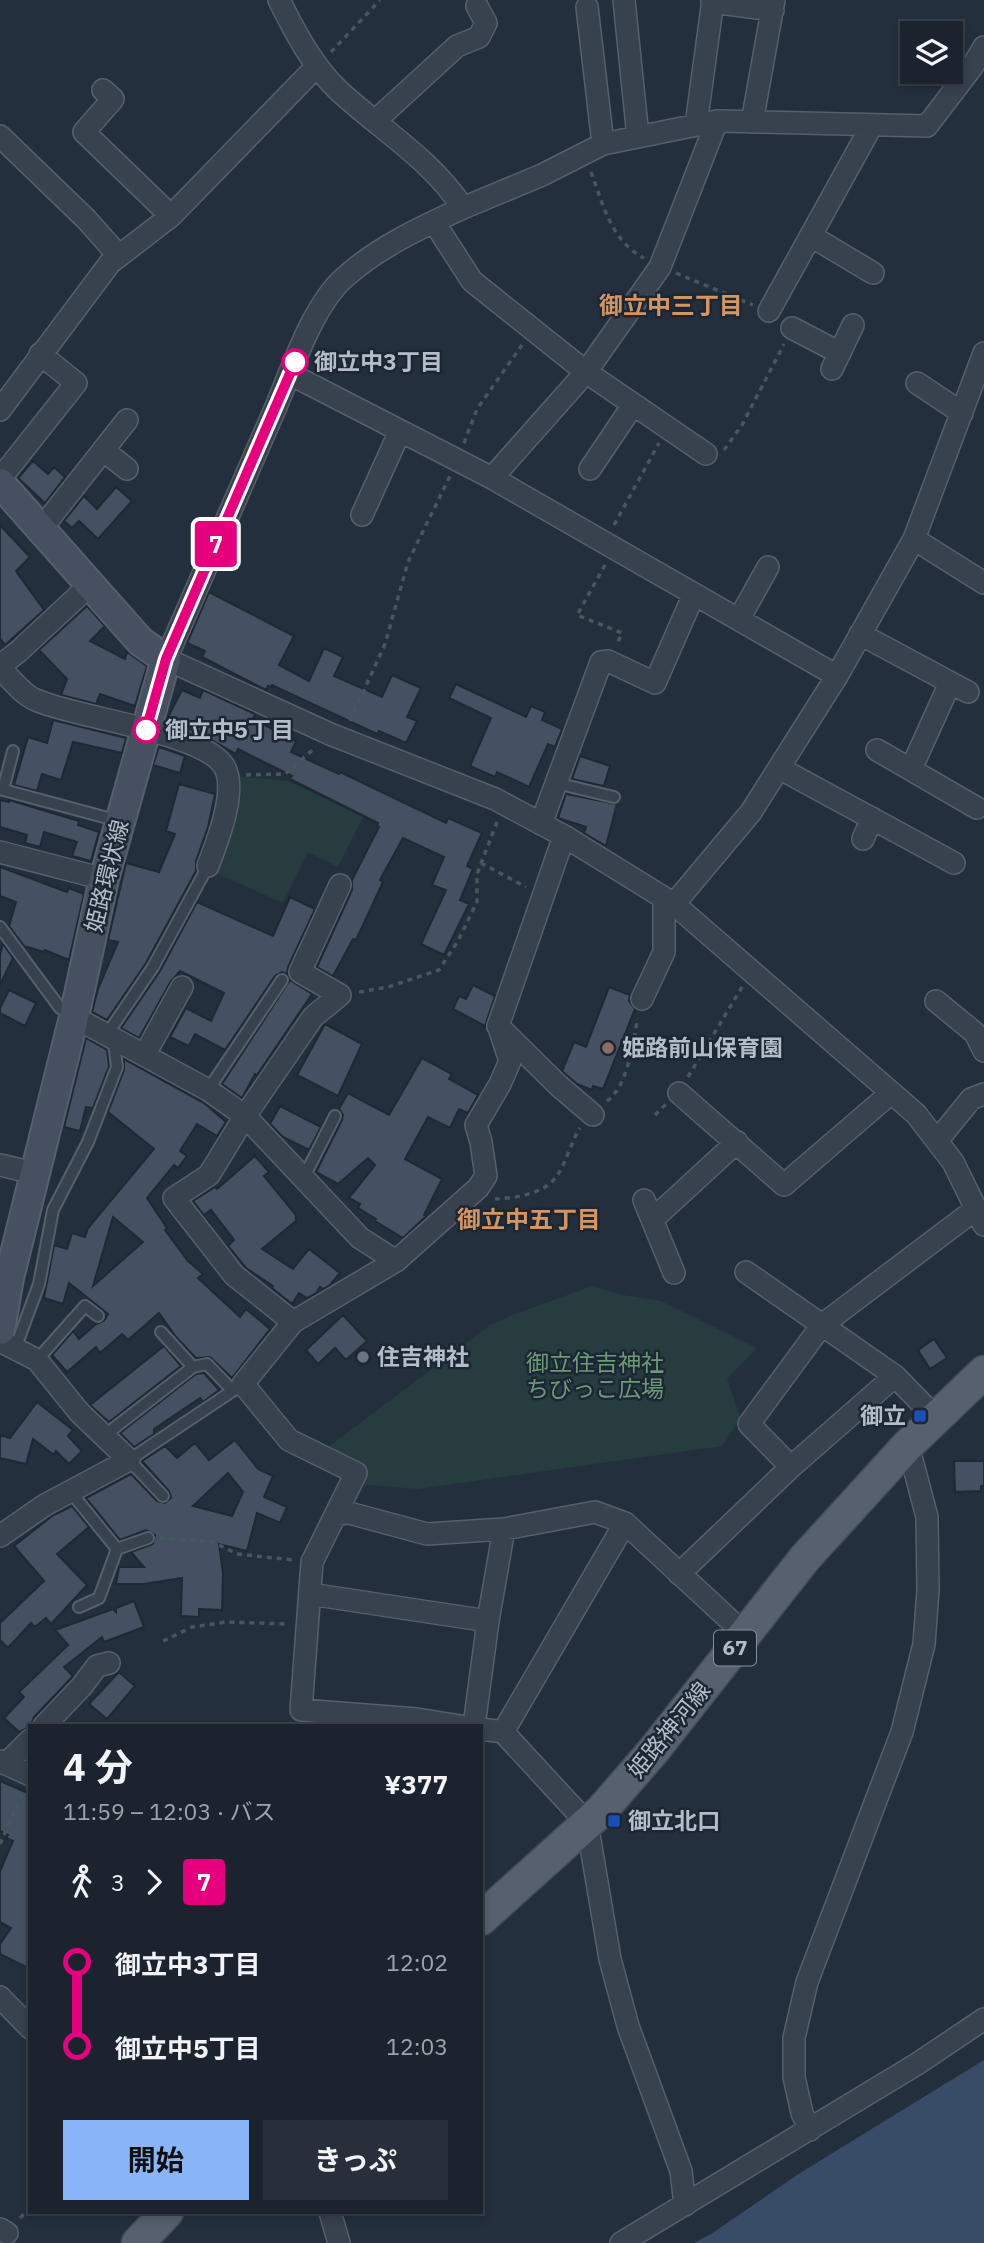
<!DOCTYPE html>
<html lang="ja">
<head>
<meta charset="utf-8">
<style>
	body { margin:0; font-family:"IBM Plex Sans","Noto Sans JP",sans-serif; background:#282f3a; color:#f1f3f6; height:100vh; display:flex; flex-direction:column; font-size:26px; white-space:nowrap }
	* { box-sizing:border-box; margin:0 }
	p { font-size:23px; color:#a0a4aa }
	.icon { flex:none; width:38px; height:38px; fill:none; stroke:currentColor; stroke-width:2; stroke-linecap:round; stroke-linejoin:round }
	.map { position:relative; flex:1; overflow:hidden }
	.panel { position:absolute; left:28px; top:1724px; width:455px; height:490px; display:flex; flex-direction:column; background:#1b232e; border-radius:0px; box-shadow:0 4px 10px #0003,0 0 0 2px #39404a }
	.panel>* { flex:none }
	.badge { padding:0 14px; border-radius:5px; font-size:24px; line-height:46px }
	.buttons { position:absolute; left:900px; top:21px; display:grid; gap:14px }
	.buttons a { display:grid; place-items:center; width:63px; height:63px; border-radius:0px; background:#1b232e; box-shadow:0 4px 10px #0003,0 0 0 2px #39404a; font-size:35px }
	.map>.badge { position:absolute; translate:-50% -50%; box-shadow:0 0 0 4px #fff }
	.legs { display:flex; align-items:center; gap:10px; height:77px; padding:0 35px; font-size:23px }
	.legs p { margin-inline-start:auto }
	.overview { display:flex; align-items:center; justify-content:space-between; height:119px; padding:0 35px }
	h1 { font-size:38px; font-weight:700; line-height:52px }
	.action { display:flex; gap:14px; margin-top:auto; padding:14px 35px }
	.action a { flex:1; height:80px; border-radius:0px; background:#8ab4f8; color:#111; font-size:28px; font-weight:700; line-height:80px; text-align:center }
	.action a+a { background:#282f3a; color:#f1f3f6 }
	ul { padding:0 35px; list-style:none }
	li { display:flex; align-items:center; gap:24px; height:84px; font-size:26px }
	li i { display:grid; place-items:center; width:10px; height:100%; margin:0 9px; background:currentColor }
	li i::after { content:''; width:18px; height:18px; margin:-9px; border:5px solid; border-radius:50%; background:#1b232e }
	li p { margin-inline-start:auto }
	li:first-child i { background:linear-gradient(#0000 50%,currentColor 0) }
	li:last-child i { background:linear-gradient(currentColor 50%,#0000 0) }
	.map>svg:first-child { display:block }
</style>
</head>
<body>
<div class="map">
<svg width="984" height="2243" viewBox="0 0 984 2243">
	<rect width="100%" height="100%" fill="#242f3e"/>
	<path fill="#263c3f" d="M234,776L288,781L363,817L338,867L308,852L283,903L211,871Z
		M592,1286L623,1295L661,1301L757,1348L727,1379L741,1419L722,1446L418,1489L358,1484L366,1469L327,1448L490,1325L515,1314Z"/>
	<path fill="#394c67" d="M984,2060V2243H694L711,2234L800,2173Z"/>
	<path fill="#455162" stroke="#1f2835" stroke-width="2" fill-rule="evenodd" d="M33,461L48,474L54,467L65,477L45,503L18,478Z
		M116,487L132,501L98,539L79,521L72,528L64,521L84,496L97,509Z
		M0,525L30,557L16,571L44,610L5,645L0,638Z
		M209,592L294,636L279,665L309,681L324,648L343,657L334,676L382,697L392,675L421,688L407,717L417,721L406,743L379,731L377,734L272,685L271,687L268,686L266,690L202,657L205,651L187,643Z
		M87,606L105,626L90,641L125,659L127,652L147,666L135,706L100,694L96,704L61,695L67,679L39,650Z
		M456,684L526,717L531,706L545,712L542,720L562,729L555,747L548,744L529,787L497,772L495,777L470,766L491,718L449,698Z
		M182,690L200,698L203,690L255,714L253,719L296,741L291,752L339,774L340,772L446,823L448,818L482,833L467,866L473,869L460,900L469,904L444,955L421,944L446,890L432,885L444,857L403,838L380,880L383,882L356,940L353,939L333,976L317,967L352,890V880L379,827L377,826L378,823L290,779L292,776L238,749L236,754L199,733L166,721Z
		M53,720L126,738L122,753L73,742L61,780L42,774L37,791L14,785L28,737L47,743Z
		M159,747L185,756L180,773L153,765Z
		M580,756L610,766L604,786L572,779Z
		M179,784L215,794L208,827L196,861V871L146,963L107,1020L92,1012L98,989L118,942L108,940L126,863L159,872L175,834L166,831Z
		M566,794L617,804L606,846L584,833L586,827L558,818Z
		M0,800L9,802V800L79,821L78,825L99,832L91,861L72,856L77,842L44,832L40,847L25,843L27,835L0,827Z
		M0,867L67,892L69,888L84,894L69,960L45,950L44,952L24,946L9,926L16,902L0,896Z
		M290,897L315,909L288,967L287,974L282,972L275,976L225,1050L195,1034L189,1046L170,1037L186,1008L211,1021L224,993L180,971L171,981L139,1038L121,1028L160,971L197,902L273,936Z
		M3,944L13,958L0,985V954Z
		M290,980L312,994L257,1075L255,1074L242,1098L222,1084Z
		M473,985L495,996L485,1026L453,1009L459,996L466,999Z
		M609,987L630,995L629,1001L635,1009L603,1089L593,1086L592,1090L577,1084L562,1071L574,1042L586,1047Z
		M9,990L36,1003L25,1026L0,1013V1008Z
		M325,1024L362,1044L338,1096L297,1075Z
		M86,1038L107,1050L109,1066L93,1108L86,1107L80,1131L64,1127Z
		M422,1058L452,1074L449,1079L478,1095L468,1113L459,1109L450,1128L428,1117L405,1159L442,1179L424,1215L426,1216L424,1218L403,1238L375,1221L376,1219L358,1208L360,1204L349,1198L375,1165L368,1158L338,1184L316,1172L342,1120L343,1115L339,1109L348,1093L389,1115Z
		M124,1059L204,1103L226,1122L217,1136L197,1124L180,1151L187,1156L178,1168L174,1165L147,1198L167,1228L165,1230L188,1261L203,1274L198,1278L240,1317L246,1309L270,1329L232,1378L210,1357L196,1358L176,1337L159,1313L128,1340L122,1334L100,1353L96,1347L67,1372L52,1355L73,1331L79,1339L96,1324L104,1321L108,1314L69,1283L63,1304L44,1298L54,1245L67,1249L72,1233L85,1237L88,1228L154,1149L108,1112L124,1070ZM113,1217L143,1242L93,1286Z
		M280,1106L321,1127L309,1150L283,1137L270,1124Z
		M255,1156L269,1172L264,1176L296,1215V1221L262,1249L293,1269L309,1249L340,1273L330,1285L323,1289L320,1287L316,1293L307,1298L299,1293L292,1304L272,1288L273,1286L246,1268L228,1246L234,1240L211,1210L204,1215L193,1201L215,1187L217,1189Z
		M343,1315L367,1341L346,1360L335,1348L318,1364L306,1350Z
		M934,1339L947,1358L930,1369L918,1350Z
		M164,1346L181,1366L109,1422L90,1405Z
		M204,1373L219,1390L203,1402L200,1398L154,1429V1434L134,1447L120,1433L196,1374Z
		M37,1402L73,1430L68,1436L82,1451L69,1464L56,1451L54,1455L33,1439L26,1464L0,1458V1435L10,1438Z
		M235,1440L258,1469L273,1476L264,1497L287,1507L280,1523L257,1513L247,1551L219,1544L223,1573L222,1610L199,1609V1617L181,1616L182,1578L144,1584H116L119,1567H144L131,1552L153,1544L155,1535L146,1530L120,1540L86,1498L131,1474L157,1501L165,1503L171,1498L169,1491L142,1461L165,1446L177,1458L195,1443L209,1460ZM228,1473L243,1492L232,1516L193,1506Z
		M954,1461H984V1486H981V1491L955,1492Z
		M72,1506L89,1527L57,1554L87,1585L51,1624L46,1618L35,1627L31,1623L8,1648L0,1640V1623L44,1581L14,1546L52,1516Z
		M134,1601L144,1627L104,1642L102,1637L64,1667L73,1676L34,1717L30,1727L19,1732L4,1718L24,1697L19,1692L68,1645L55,1630L113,1609L116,1612V1608Z
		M119,1672L135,1686L107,1719L89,1704Z
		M0,1781L30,1794V1969L0,1954V1944L11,1928L0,1922V1871L13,1841L6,1838L8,1835L0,1831Z"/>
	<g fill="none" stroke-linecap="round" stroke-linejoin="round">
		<defs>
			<path id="service" d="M556,783L614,797
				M0,789L119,821
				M3,790L13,751
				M0,927L60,1008L71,1015
				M208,1090L282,980
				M304,1177L335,1116
				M161,1332L193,1367L207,1364L233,1391
				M15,1349L39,1284L53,1210L88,1142L117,1067L112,1027L153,967L208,866
				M37,1360L85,1306L98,1316
				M105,1435L193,1367
				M75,1487L78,1501L117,1549
				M163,1496L129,1460L243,1384
				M79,1607L99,1598L117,1549L148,1538"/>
			<path id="minor" d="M279,0C295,32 312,65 338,90C380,129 431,159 463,208C422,227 378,247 344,278C313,305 291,371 275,409C238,493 202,576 166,659L330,734L495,799L564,836L674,904L916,1114L953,1162L984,1225
				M624,0L638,137
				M712,2L773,10
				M587,7L603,144
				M375,121L457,46L479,37L486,23L477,6
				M752,122L774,0
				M696,125L713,0
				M0,136L86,219L119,256
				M463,208L542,175L603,144L717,121L927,126L972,67L984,47
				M171,216L317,66
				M434,222L472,281L586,372L706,454
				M811,236L873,273
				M769,311L872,125
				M792,328L840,353
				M832,369L853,325
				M290,374L492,478L837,676
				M917,383L962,413
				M0,410L110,263L171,216L84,132L113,99L103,90
				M103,450L127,469
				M590,469L633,405
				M492,478L586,372L660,267L717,121
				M0,479L76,383L40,354
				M362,515L400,431
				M41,529L127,420
				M914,539L984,583
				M739,619L768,567
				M860,634L968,692
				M0,666L19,651L90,585
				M0,668C10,678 23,695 36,700C75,718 207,732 225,768C237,792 217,842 208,866
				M877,750L977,808
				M779,768L954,863
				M911,769L950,683
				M541,824L601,662L608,661L655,683L694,594
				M564,836L498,1026L559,1086L593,1115
				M863,839L872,818
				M0,852L104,879
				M674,904L751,812L837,676L914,539L984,353
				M642,999L664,952V898
				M936,1001L975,1033L984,1051
				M74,1017L208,1090L245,1116L360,1238L396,1261L293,1322L243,1384L289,1440L356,1473L312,1562L301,1710L417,1719L461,1726
				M145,1054L182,987
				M679,1093L784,1185L891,1093
				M937,1141L971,1099L984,1094
				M0,1165L34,1173
				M644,1200L674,1273
				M652,1220L737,1142
				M396,1261L478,1188L486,1176L481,1142L476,1125L500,1084L510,1061L500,1031
				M746,1272L822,1325L749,1424L791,1467
				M293,1322L234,1275L174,1198L209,1175L245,1116L313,1017L340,995L300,972L340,885
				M0,1341L37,1360L79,1412L129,1460L45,1505L0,1536
				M936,1418L895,1376L822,1325L977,1208
				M337,1514L349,1513L427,1534L504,1529L595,1512L625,1523
				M679,1574L791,1467L895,1376
				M310,1594L488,1621L474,1726
				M488,1621L504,1529
				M44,1726L82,1686L97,1666L109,1663
				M481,1729L503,1732L587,1823L610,1959L628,2026L681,2171L685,2205
				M503,1732L625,1523L746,1635
				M0,1761L30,1775
				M6,1764L30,1740
				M0,1997L30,2028
				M810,2130L802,2113L794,2077V2038L807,1982L902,1732L924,1644L928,1590L927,1517L908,1445
				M330,2212L339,2243
				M0,2229L7,2233
				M621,2243L917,2064L984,2019"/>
			<path id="secondary" d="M0,483L141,642L166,659L104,879L74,1017L9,1278L0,1330"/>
			<path id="primary" d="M481,1919L602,1810L654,1750L805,1558L908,1445L984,1372
				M138,2243L167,2212"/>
		</defs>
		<use href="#service" stroke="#565f6c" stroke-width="14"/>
		<use href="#minor" stroke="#565f6c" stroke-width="24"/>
		<use href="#secondary" stroke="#565f6c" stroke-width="32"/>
		<use href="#primary" stroke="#414a57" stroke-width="35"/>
		<path stroke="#44595c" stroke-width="3.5" stroke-dasharray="5 5" stroke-linecap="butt" d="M331,52L380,0
			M591,172C603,204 611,241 644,258
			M676,273L753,305
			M464,443L477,409L522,345
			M724,450L742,425L784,344
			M614,525L659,443
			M605,565L577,615L622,633L617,644
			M350,721L385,644L408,562L450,476
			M246,775L285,774L316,747
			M481,863L526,887
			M359,992L388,987L439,970L458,941L477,902V874L497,822
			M688,1077L742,987
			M607,1101C628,1087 633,1041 638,1018
			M655,1115L666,1104
			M495,1199C515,1198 544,1194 556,1177C565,1166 571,1142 580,1128
			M160,1538L213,1542L237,1554L293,1560
			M163,1641L192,1627L226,1622L287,1624
			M0,1844L23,1792
			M20,2218L30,2208"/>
		<use href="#service" stroke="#38414e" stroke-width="10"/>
		<use href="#minor" stroke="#38414e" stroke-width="21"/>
		<use href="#secondary" stroke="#465061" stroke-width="28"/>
		<use href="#primary" stroke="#56606e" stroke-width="32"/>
	</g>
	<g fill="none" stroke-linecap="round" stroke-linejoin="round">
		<defs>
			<path id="line-1" d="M146,730L166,659L295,362"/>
		</defs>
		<use href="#line-1" stroke="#fff" stroke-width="16"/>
		<use href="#line-1" stroke="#e6007e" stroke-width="10"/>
	</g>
	<g fill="#fff" stroke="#e6007e" stroke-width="3.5">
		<circle cx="295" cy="362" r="12"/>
		<circle cx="146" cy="730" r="12"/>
	</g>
	<circle fill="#8d6e63" stroke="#1d2633" stroke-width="2.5" cx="608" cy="1048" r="7"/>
	<circle fill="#6b7280" stroke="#1d2633" stroke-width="2.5" cx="363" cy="1357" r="7"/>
	<g fill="#1a4fb4" stroke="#1d2633" stroke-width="2.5">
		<rect x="913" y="1409" width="14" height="14" rx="3.5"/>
		<rect x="607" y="1814" width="14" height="14" rx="3.5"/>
	</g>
	<g text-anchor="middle" stroke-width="5" stroke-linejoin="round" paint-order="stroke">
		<rect fill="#1d2633" stroke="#878f9c" stroke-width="2" x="714" y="1630.5" width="42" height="35" rx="5"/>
		<g font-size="21" font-weight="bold" fill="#b4bcc9">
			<text x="735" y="1655">67</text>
		</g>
		<g font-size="23" font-weight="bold" fill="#b4bcc9" stroke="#1d2633" text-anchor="start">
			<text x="314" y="370">御立中3丁目</text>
			<text x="165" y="738">御立中5丁目</text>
		</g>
		<g font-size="23" fill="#b4bcc9" stroke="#1d2633">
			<text transform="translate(107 876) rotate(-76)" y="8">姫路環状線</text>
			<text transform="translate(669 1730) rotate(-51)" y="8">姫路神河線</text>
		</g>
		<g font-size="23" font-weight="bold" fill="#b4bcc9" stroke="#1d2633" text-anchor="start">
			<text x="622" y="1056">姫路前山保育園</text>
			<text x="377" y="1365">住吉神社</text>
			<text x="906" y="1424" text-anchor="end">御立</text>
			<text x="628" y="1829">御立北口</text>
		</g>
		<g font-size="23" fill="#6b9a76" stroke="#1d2633">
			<text x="595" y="1371">御立住吉神社<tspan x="595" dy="26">ちびっこ広場</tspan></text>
		</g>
		<g font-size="24" font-weight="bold" fill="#d59563" stroke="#1d2633">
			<text x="671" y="314">御立中三丁目</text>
			<text x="529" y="1228">御立中五丁目</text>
		</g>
	</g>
</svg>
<div class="buttons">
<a><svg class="icon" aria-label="layers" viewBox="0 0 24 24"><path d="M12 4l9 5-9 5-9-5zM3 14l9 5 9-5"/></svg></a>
</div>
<b class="badge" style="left:216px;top:544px;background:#e6007e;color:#fff">7</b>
<section class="panel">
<div class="overview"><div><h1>4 分</h1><p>11:59 – 12:03 · バス</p></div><b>¥377</b></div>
<div class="legs"><svg class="icon" aria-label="walk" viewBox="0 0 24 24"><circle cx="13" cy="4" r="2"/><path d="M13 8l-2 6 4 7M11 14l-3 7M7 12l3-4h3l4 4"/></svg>3<svg class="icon" aria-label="forward" viewBox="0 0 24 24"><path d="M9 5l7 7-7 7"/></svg><b class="badge" style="background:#e6007e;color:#fff">7</b></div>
<ul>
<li><i style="color:#e6007e"></i><b>御立中3丁目</b><p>12:02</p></li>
<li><i style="color:#e6007e"></i><b>御立中5丁目</b><p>12:03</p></li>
</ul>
<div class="action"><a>開始</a><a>きっぷ</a></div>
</section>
</div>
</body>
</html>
